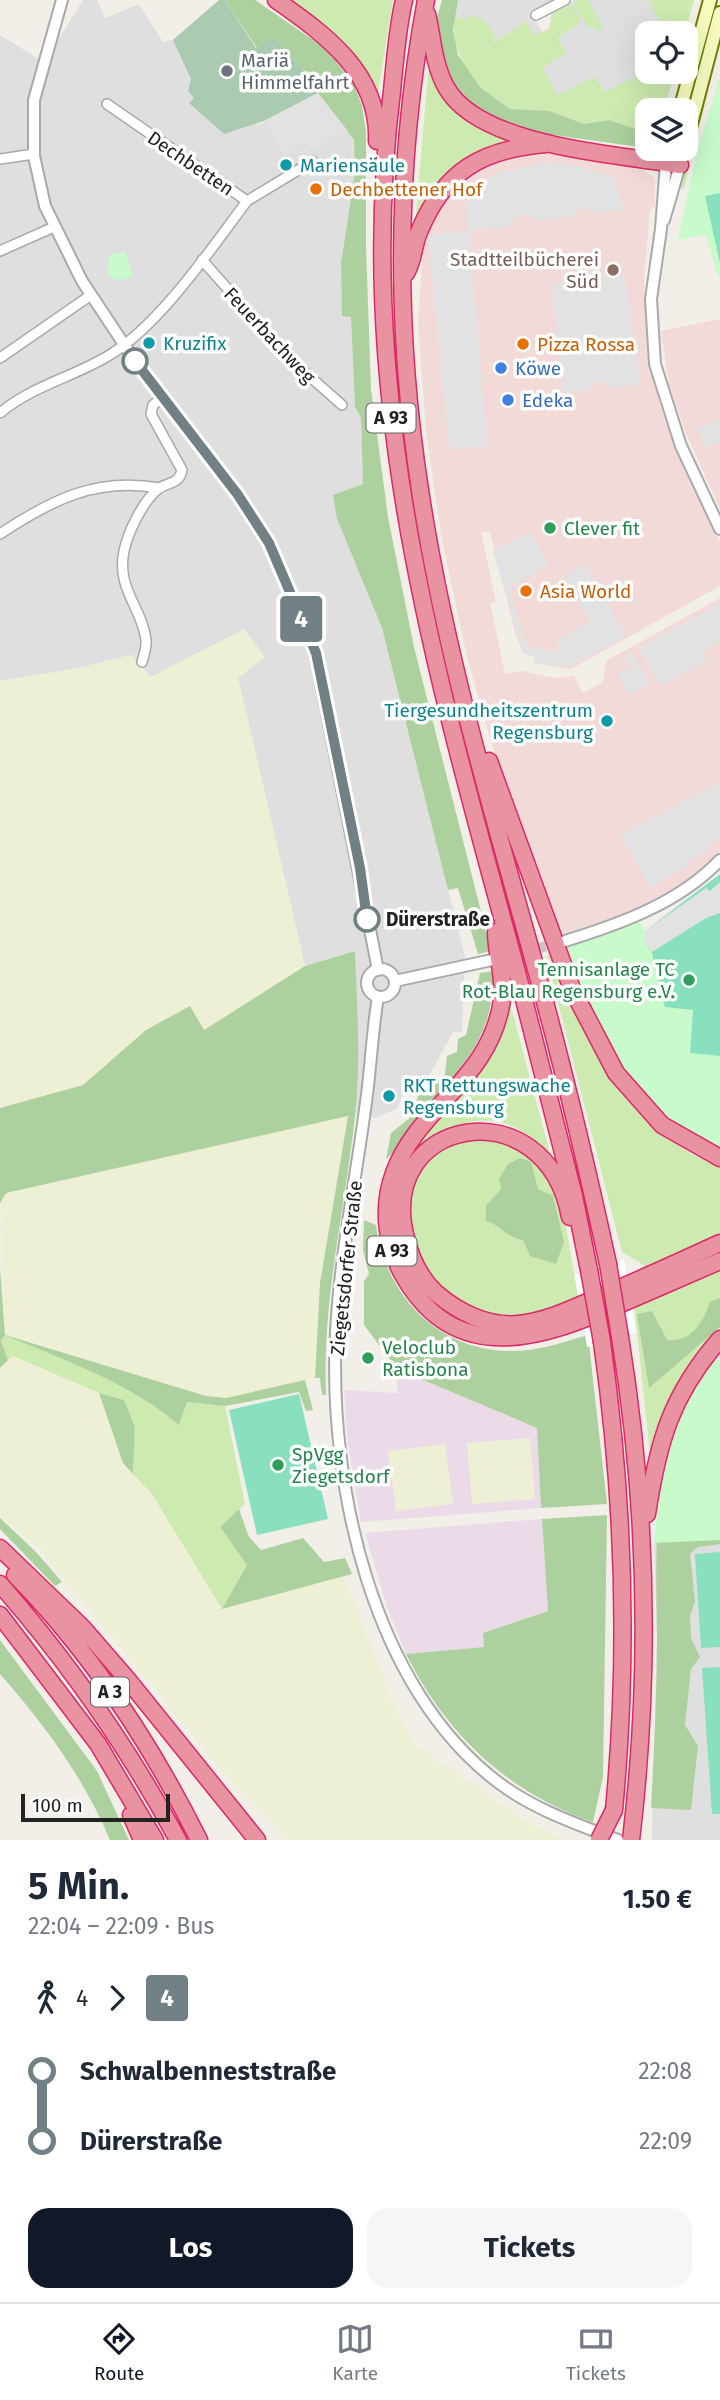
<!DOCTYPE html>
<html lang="de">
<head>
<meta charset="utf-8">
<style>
	body { margin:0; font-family:"Fira Sans",sans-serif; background:#f6f6f7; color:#1f2937; height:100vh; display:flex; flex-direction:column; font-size:26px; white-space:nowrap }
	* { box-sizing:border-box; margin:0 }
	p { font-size:23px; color:#747a83 }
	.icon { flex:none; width:38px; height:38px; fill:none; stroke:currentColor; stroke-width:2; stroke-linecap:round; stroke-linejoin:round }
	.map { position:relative; height:1840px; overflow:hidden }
	.side { display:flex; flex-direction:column; background:#fff; flex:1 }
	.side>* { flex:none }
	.badge { padding:0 14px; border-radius:5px; font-size:24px; line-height:46px }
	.buttons { position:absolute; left:635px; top:21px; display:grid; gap:14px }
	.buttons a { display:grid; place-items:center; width:63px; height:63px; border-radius:14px; background:#fff; box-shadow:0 7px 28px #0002; font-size:35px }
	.scale { position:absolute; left:21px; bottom:18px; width:149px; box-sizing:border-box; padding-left:7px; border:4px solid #222; border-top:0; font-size:19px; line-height:24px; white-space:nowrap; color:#222; -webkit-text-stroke:5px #fff; paint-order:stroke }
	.map>.badge { position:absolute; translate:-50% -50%; box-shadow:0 0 0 4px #fff }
	.legs { display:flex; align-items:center; gap:10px; height:77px; padding:0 28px; font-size:23px }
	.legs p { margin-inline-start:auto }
	.overview { display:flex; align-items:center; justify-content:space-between; height:119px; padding:0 28px }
	h1 { font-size:38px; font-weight:700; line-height:52px }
	.cta { display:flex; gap:14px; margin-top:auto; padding:14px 28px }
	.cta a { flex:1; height:80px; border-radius:21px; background:#111827; color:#fff; font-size:28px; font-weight:700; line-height:80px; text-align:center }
	.cta a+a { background:#f6f6f7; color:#1f2937 }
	ul { padding:0 28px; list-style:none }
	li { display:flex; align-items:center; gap:24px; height:70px; font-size:26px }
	li i { display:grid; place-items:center; width:10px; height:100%; margin:0 9px; background:currentColor }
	li i::after { content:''; width:18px; height:18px; margin:-9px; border:5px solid; border-radius:50%; background:#fff }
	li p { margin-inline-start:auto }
	li:first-child i { background:linear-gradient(#0000 50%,currentColor 0) }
	li:last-child i { background:linear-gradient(currentColor 50%,#0000 0) }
	.menu { display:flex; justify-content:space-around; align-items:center; height:98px; border-top:2px solid #e0e1e3; background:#fff; font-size:19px; color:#747a83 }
	.menu a { display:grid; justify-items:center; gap:4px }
	.menu .current { color:#111827 }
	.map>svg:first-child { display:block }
</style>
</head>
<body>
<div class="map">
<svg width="720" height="1840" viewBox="0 0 720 1840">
	<rect width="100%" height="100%" fill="#f2efe9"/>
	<path fill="#e0dfdf" d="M83,0H97L105,18L139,4L163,42L173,40L219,0H225L257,126L318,93L354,140L355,172L341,263L342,315L351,317L355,407L361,418L363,484L333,495L337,519L382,628L465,956L462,1032H453L418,1096L402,1095L398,1108L375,1118L355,1114L358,1043L355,951L305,966L238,678L244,629L150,678L131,655L75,669L0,681V35L48,65L58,40Z
		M442,0H553L531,11L542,32L549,29L552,12L574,0H694L685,33H648L647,148L518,130Z
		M720,1540V1840H652L657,1636L654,1543Z"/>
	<path fill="#f2dad9" d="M546,150L644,170L655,179V207L650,209L644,280L647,355L661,409L676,448L720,542V586L571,669L534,663L535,657L523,653L515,633L490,531L481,532L496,602L490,603L505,674L523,671L554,678L574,676L583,693L603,682L606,661L720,598V852L686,882L653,902L604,923L560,936L498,765L467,657L441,535L426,431L418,322L424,237L431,218L455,183L492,158Z
		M720,319V509L685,431L669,385L661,331Z"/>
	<path fill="#ebdbe8" d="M397,1369L537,1428L541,1508L361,1522L348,1444L344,1390L397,1393Z
		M542,1519L548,1611L483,1633L484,1647L406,1654L387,1607L365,1533Z"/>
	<path fill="#eef0d5" d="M244,629L265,657L238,678L305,966L203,1031L191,1006L146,1030L83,1085L0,1108V681L75,669L131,655L151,677Z
		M348,1116L320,1283L315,1378L226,1398L206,1396L5,1334L0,1203L6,1193Z
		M12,1356L99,1393L123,1463L152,1494L222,1608L345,1577L392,1700L416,1745L525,1820L567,1840H288L232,1783L39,1549L0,1515V1368Z
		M530,1438L535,1499L472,1504L467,1443Z
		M445,1444L453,1504L396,1511L388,1451Z"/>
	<path fill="#cdebb0" d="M285,0H393L377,98Z
		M579,0H589L602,27L598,33L593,26L589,29L573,3Z
		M648,0H694L685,33H666Z
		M572,4L581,21L557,39L567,52L543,68L557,95L595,76L605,92L647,71L675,72L664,110H648L647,136L645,132L609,120L584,124L549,111L511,109L480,87L464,66L455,43L453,16L467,20L469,15L483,19L496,35L492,39L495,43L526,21L534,36L549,29L553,13Z
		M429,62L520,141L487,150L415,225Z
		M705,90L708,91L684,188H681Z
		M550,955C588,1038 627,1132 720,1167V1236L653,1266H645L622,1252L546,956Z
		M509,999L550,1154C541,1146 531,1136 520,1130C474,1103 416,1137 401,1183L397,1184L414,1146L488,1062L501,1034Z
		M471,1137C484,1139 508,1139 519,1146C567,1182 568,1244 578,1298C552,1309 523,1320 495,1315C405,1299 370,1161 471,1137Z
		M720,1266V1328L699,1353L650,1454L634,1304Z
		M5,1334C64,1360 129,1383 179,1424L187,1402L225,1406L245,1504L220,1527L247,1565L222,1609L152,1494L133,1474L135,1427L124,1400L99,1393L13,1356L8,1360L1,1341Z"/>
	<path fill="#add19e" d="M225,0H255L325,48L354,84L362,106L366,131V247L371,389L388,517L414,647L491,951L478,954L458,888L448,890L382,628L337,519L333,495L363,484L361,418L355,407L351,317L342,316L341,263L355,172L354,140L318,93L316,83L274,37L257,48Z
		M442,0H458L453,30L458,55L480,87L510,109L549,111L584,124L609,120L645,132L647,148L518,130L481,115L448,84L436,21Z
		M355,951C357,1006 361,1061 355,1116C345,1210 322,1300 326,1395H322L320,1378H315L320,1283L348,1116L6,1193L0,1203V1108L83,1085L146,1030L190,1006L204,1030L305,966Z
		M493,971C495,1042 457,1070 415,1120C406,1132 397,1152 386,1159L391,1133L412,1116L418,1096L445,1074L447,1056L457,1052L458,1039L466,1035L480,973Z
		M520,1158L531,1162L538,1189L553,1196L564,1242L556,1264L530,1256L523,1240C507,1238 501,1225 486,1221V1206L501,1189L499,1179L508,1164Z
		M364,1220L376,1225C385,1296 440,1353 514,1351C539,1351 563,1342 588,1335L607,1504L541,1508L537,1428L397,1369L364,1325V1281L369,1274L363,1251Z
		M0,1267L5,1335L206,1396L226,1398L305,1380L313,1410L306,1411L299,1392L225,1406L187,1402L179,1425C130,1383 64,1360 5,1335L1,1341L8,1360L0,1368Z
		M720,1298V1327L649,1388L637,1314L652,1311L667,1340C693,1342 702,1323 710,1302Z
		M720,1357V1544L698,1547L690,1554L695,1602L690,1616L691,1638L700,1657L691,1669L685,1725L698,1746L691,1810L651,1808C654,1751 657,1694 657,1636C656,1542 648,1430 720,1357Z
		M99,1393L124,1400L135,1427L133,1474L123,1463Z
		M239,1509L249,1537L261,1550L303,1538L324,1562L345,1558L352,1574L222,1609L247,1565L220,1527Z
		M607,1515L603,1777L593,1822C507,1792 447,1735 406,1654L484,1647L483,1633L548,1611L542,1519Z
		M0,1518L36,1552L62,1582L55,1586L0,1529Z
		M0,1640L97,1771L129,1840H110C84,1778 44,1724 0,1674Z"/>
	<path fill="#aacbaf" d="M219,0H225L256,48L274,37L316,83L318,93L264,121L224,134L189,103L194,98L188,91L191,79L173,40Z"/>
	<path fill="#c8facc" d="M720,77V277H718L706,235L678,240L696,155Z
		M125,252L133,276C122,281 117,282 108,274L109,255Z
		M639,920L645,931V943L693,1009L690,1053L720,1056V1151C703,1141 685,1132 669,1121C617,1084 586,1004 565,946Z
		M720,1357V1540L654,1543C660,1475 670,1408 720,1357Z"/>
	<path fill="#88e0be" d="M720,193V263L705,196Z
		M720,874V1056L690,1053L693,1010L665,1007L652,953L645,943V931Z
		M299,1394L328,1519L257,1535L229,1410Z
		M720,1552V1647L701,1648L695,1554Z
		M720,1667V1814H712L702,1668Z"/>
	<path fill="#e2e2e2" d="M318,93L347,130L310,150L306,143L284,155L264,121Z
		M542,163L569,164L613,177L624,210L592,213L591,208L575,210V217L533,221L532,214L513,216L514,226L469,231L487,446L449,449L428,235L468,231L467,193L496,173Z
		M625,276L640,384L608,388L607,382L591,383V390L563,393L552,284L581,281L582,288L599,286L598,278Z
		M720,420V443L705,448L697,428Z
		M530,531L549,565L509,587L526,646L554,652L560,649L555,641L590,622L564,576L585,564L626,636L570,667L534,663L535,657L523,653L493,551Z
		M720,603V641L703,651L707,660L661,686L638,648Z
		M631,652L649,683L629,695L618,675L631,667L624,655Z
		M719,782L720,835L707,846L710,850L686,863L688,866L650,888L621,835Z
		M720,882V913L706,918L652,952L645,943V931L706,888L710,891Z"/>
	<path fill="#fff" d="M624,1259L636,1332L587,1347L575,1275Z"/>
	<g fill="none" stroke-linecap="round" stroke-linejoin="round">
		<path stroke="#c8c6c1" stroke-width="10" stroke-dasharray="10 5" stroke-linecap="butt" d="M507,956L559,943"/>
		<defs>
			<path id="minor" d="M536,15L565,0
				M107,104L247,201L313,161
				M0,159L34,154
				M0,251L54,227
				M202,260L290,359L342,405
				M0,358L91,295
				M0,413C32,386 73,377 108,356C159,326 211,249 247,201
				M0,534C51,500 96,477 159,488
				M142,662C144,655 147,646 146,640C142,607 116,589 124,551C128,532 143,501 158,489C169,481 179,485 182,470L151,414L153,405L163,397"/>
			<path id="tertiary" d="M62,0L34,100V156L45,206L82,281L135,361L238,495L269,543L315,653L378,970
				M666,163L661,229L651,299L655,364L681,446L720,529
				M664,220L680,165
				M565,941C620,924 679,903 720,860
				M367 983a14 14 0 1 1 28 0a14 14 0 1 1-28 0Z
				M395,981L492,960
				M378,997C372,1032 371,1067 366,1102C356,1179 340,1255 336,1332C328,1484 372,1688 499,1783C535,1810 577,1824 618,1840"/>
			<path id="secondary" d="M680,110L710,0
				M686,143L720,13"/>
			<path id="motorway" d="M276,0C326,35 380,74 377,141
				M404,0C397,30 395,61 392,91C353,402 438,680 518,976C537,1049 555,1123 574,1196L589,1270
				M426,0C396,161 395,328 420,490C444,650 491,806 534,962C562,1062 586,1163 608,1264
				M427,14C433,39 433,63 446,87C479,147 618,154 680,165
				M406,273C414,260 413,246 419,232C444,171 482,149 546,144
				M489,761L572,989L616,1073L662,1125L720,1158
				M496,932C496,954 505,977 502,1000C490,1081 418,1106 394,1173C381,1208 386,1248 406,1280C460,1369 547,1336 623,1303C655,1289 688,1275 720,1261
				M570,1217C546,1086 374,1116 406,1238C411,1259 420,1278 436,1293C458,1312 488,1327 518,1324C550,1321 579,1305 608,1293C646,1277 683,1260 720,1243
				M620,1337C647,1503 651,1673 631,1840
				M602,1342C624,1498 629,1653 614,1810
				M647,1514C658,1442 671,1395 720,1339
				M0,1548L82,1627L128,1680L257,1840
				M15,1575C90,1651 152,1746 199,1840
				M0,1584C69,1663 128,1747 178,1840
				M0,1615L98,1744L155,1840
				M131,1815L142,1840"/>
		</defs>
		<use href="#minor" stroke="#a9a9a9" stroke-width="12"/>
		<use href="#tertiary" stroke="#a9a9a9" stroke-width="14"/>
		<use href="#secondary" stroke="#707d05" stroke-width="16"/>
		<use href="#motorway" stroke="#dc2a67" stroke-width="19"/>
		<use href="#minor" stroke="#fff" stroke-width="9"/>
		<use href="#tertiary" stroke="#fff" stroke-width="10"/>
		<use href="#secondary" stroke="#f7fabf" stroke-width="12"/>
		<use href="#motorway" stroke="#e892a2" stroke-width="16"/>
		<defs>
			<path id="motorway-bridge" d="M608,1264L620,1337
				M589,1270L602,1342
				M599,1840L614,1810"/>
		</defs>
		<use href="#motorway-bridge" stroke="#dc2a67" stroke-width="19" stroke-linecap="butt"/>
		<use href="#motorway-bridge" stroke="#e892a2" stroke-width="16"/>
	</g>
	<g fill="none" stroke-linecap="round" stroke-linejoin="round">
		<defs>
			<path id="line-1" d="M135,361L238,495L269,543L316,653L360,868L367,919"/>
		</defs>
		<use href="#line-1" stroke="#fff" stroke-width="16"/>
		<use href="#line-1" stroke="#718085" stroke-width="10"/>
	</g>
	<circle fill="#6b7280" stroke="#fff" stroke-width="2.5" cx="227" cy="71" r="7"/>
	<g fill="#0f9aa8" stroke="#fff" stroke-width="2.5">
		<circle cx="286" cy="165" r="7"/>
		<circle cx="149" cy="343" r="7"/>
		<circle cx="607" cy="721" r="7"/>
		<circle cx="389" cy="1096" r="7"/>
	</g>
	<g fill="#e8710a" stroke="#fff" stroke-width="2.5">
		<circle cx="316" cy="189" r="7"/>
		<circle cx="523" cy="344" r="7"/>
		<circle cx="526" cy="591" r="7"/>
	</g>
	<circle fill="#8d6e63" stroke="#fff" stroke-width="2.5" cx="613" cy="270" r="7"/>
	<g fill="#fff" stroke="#718085" stroke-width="3.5">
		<circle cx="135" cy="361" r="12"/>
		<circle cx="367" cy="919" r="12"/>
	</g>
	<g fill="#3f7fe0" stroke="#fff" stroke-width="2.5">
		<circle cx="501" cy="368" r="7"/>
		<circle cx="508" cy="400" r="7"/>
	</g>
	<g fill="#2e9e5b" stroke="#fff" stroke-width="2.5">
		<circle cx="550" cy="528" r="7"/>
		<circle cx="689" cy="980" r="7"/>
		<circle cx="368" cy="1358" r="7"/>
		<circle cx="278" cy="1465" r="7"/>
	</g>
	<g text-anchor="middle" stroke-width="7" stroke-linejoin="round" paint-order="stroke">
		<g fill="#fff" stroke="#646464" stroke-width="2">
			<rect x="366.5" y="403.5" width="49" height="29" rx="5"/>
			<rect x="367.5" y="1236.5" width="49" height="29" rx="5"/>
			<rect x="91" y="1677.5" width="38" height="29" rx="5"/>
		</g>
		<g font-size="18" font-weight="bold" fill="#222">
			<text x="391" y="424">A 93</text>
			<text x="392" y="1257">A 93</text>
			<text x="110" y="1698">A 3</text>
		</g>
		<g font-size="19" fill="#5b616d" stroke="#fff" text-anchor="start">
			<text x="241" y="67">Mariä<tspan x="241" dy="22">Himmelfahrt</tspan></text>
		</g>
		<g font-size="19" fill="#222" stroke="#fff">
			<text transform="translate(191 163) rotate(34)" y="7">Dechbetten</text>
			<text transform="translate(270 335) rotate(47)" y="7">Feuerbachweg</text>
			<text transform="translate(346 1268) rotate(-84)" y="7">Ziegetsdorfer Straße</text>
		</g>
		<g font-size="19" fill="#0d838f" stroke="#fff" text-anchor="start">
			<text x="300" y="172">Mariensäule</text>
			<text x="163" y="350">Kruzifix</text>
			<text x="593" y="717" text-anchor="end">Tiergesundheitszentrum<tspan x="593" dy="22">Regensburg</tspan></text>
			<text x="403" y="1092">RKT Rettungswache<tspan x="403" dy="22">Regensburg</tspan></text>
		</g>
		<g font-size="19" fill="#c56008" stroke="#fff" text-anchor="start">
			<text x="330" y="196">Dechbettener Hof</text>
			<text x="537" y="351">Pizza Rossa</text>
			<text x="540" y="598">Asia World</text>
		</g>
		<g font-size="19" fill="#785e54" stroke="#fff" text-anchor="end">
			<text x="599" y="266">Stadtteilbücherei<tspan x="599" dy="22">Süd</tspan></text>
		</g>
		<g font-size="19" fill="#366cbe" stroke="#fff" text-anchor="start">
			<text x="515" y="375">Köwe</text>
			<text x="522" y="407">Edeka</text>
		</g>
		<g font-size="19" fill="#27864d" stroke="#fff" text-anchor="start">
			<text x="564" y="535">Clever fit</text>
			<text x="675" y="976" text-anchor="end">Tennisanlage TC<tspan x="675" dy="22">Rot-Blau Regensburg e.V.</tspan></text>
			<text x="382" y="1354">Veloclub<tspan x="382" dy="22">Ratisbona</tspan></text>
			<text x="292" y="1461">SpVgg<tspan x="292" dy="22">Ziegetsdorf</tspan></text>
		</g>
		<g font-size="19" font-weight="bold" fill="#222" stroke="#fff" text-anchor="start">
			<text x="386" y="926">Dürerstraße</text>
		</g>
	</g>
</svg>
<div class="buttons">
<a><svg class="icon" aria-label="locate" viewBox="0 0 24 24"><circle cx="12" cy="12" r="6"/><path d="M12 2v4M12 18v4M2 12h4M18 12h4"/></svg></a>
<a><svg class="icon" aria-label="layers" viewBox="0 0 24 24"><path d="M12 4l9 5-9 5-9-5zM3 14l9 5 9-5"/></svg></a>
</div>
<div class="scale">100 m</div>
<b class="badge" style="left:301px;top:619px;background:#718085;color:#fff">4</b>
</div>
<section class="side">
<div class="overview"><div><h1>5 Min.</h1><p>22:04 – 22:09 · Bus</p></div><b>1.50 €</b></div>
<div class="legs"><svg class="icon" aria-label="walk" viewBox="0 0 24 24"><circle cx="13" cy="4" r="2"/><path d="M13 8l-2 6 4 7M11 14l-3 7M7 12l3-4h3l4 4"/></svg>4<svg class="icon" aria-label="forward" viewBox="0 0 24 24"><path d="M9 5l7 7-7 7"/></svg><b class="badge" style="background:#718085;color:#fff">4</b></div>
<ul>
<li><i style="color:#718085"></i><b>Schwalbenneststraße</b><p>22:08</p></li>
<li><i style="color:#718085"></i><b>Dürerstraße</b><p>22:09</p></li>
</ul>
<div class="cta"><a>Los</a><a>Tickets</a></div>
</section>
<nav class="menu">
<a class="current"><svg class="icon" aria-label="directions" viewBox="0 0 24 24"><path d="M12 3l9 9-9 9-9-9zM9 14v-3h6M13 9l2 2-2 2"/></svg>Route</a>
<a><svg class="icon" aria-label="map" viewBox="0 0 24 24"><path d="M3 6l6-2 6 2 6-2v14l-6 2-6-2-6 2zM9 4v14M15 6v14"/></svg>Karte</a>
<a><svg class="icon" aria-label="tickets" viewBox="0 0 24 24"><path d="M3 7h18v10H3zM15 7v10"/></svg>Tickets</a>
</nav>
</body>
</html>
